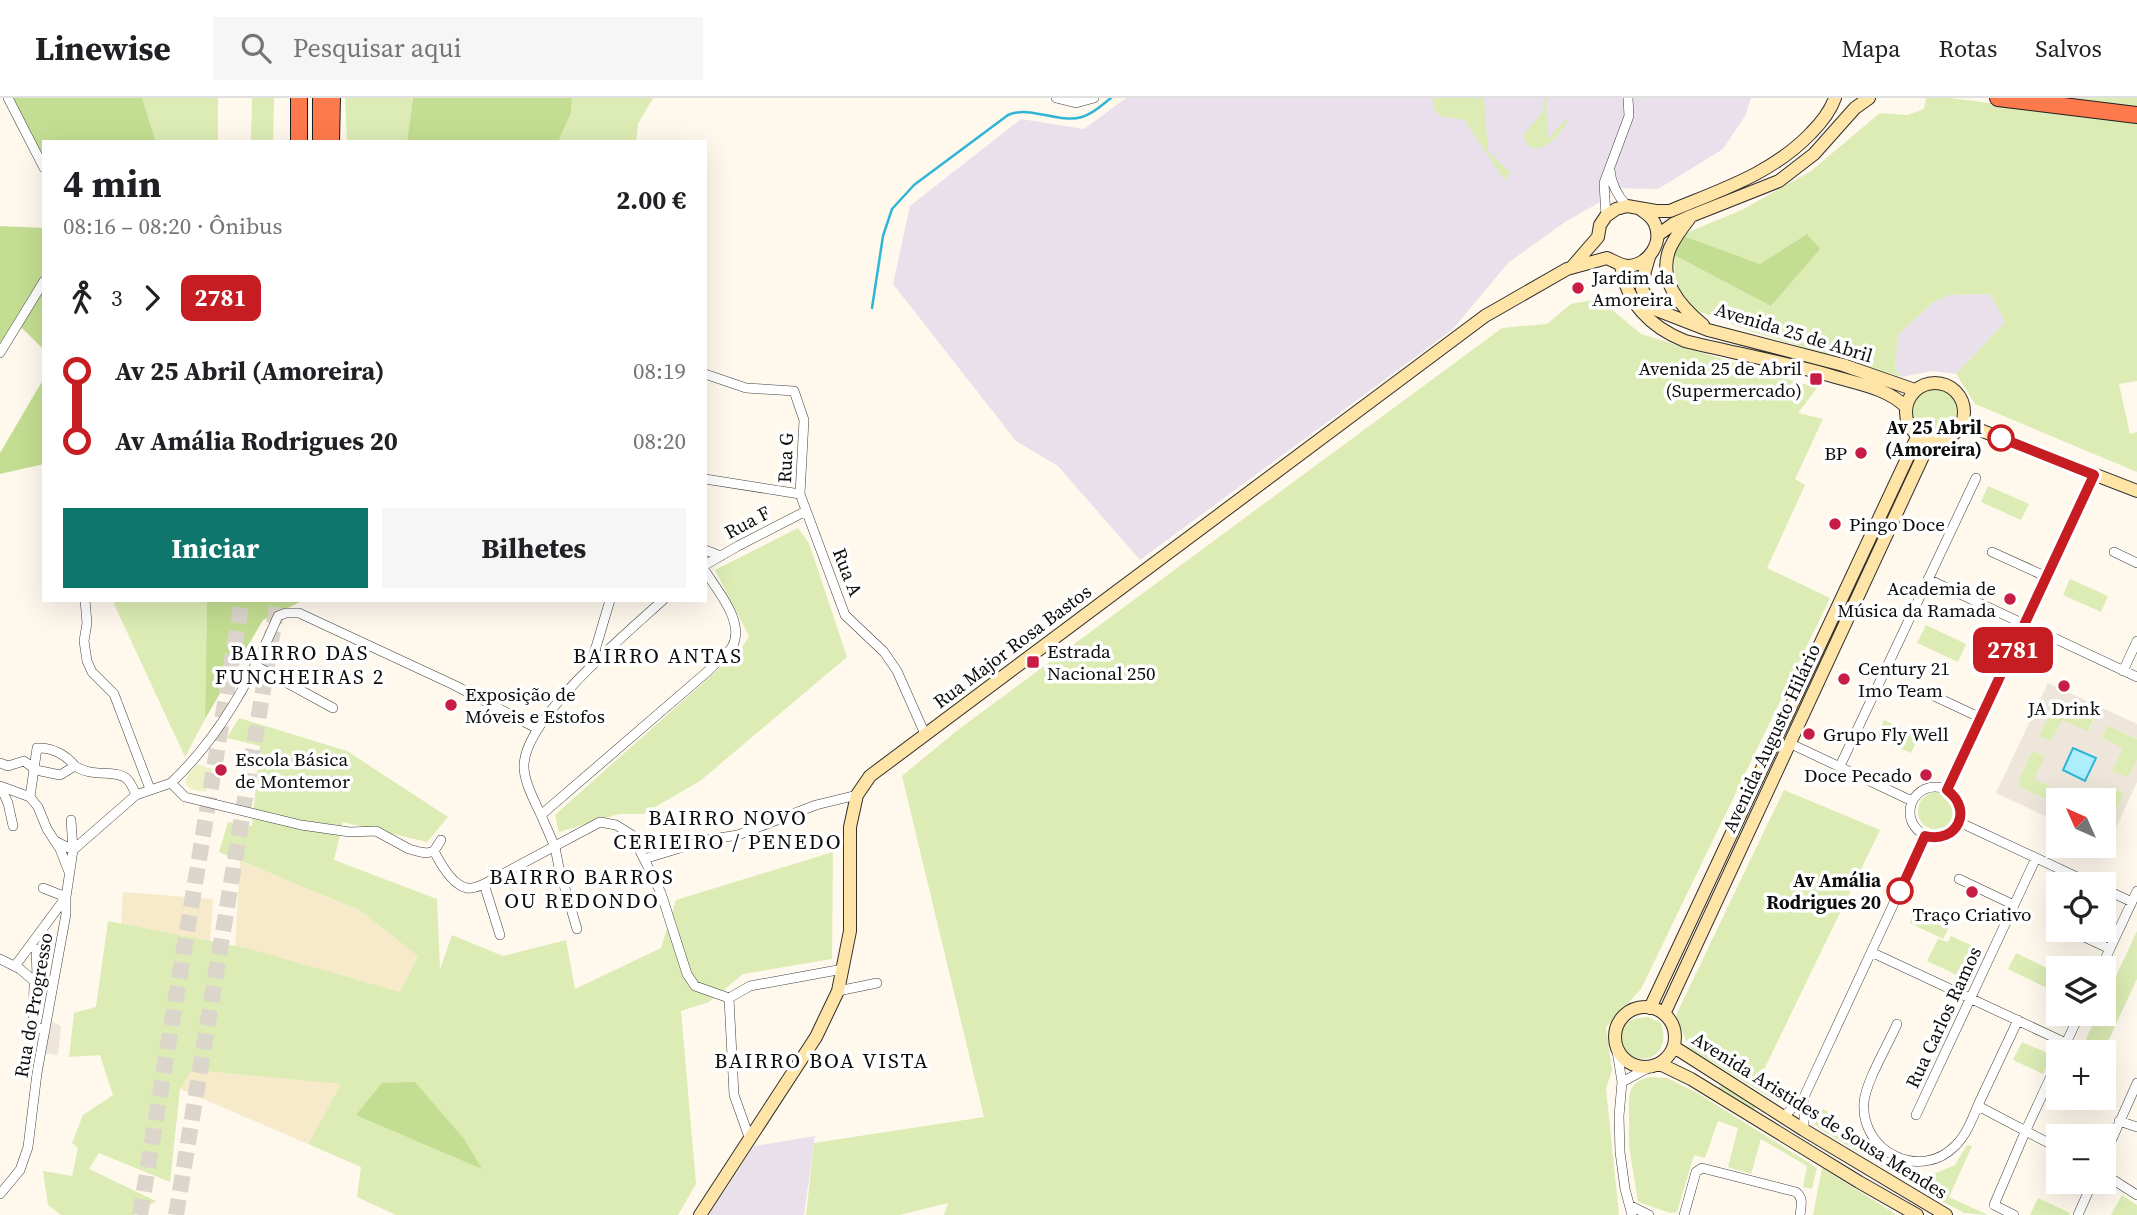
<!DOCTYPE html>
<html lang="pt">
<head>
<meta charset="utf-8">
<style>
	body { margin:0; font-family:"Source Serif 4",serif; background:#f6f6f6; color:#202124; height:100vh; display:flex; flex-direction:column; font-size:26px; white-space:nowrap }
	* { box-sizing:border-box; margin:0 }
	p { font-size:23px; color:#757577 }
	.icon { flex:none; width:38px; height:38px; fill:none; stroke:currentColor; stroke-width:2; stroke-linecap:round; stroke-linejoin:round }
	.map { position:relative; flex:1; overflow:hidden }
	.drawer { position:absolute; left:42px; top:42px; width:665px; height:462px; display:flex; flex-direction:column; background:#fff; border-radius:0px; box-shadow:0 7px 28px #0002 }
	.drawer>* { flex:none }
	.badge { padding:0 14px; border-radius:10px; font-size:24px; line-height:46px }
	.needle { width:46px; rotate:315deg }
	.controls { position:absolute; left:2046px; top:690px; display:grid; gap:14px }
	.controls a { display:grid; place-items:center; width:70px; height:70px; border-radius:0px; background:#fff; box-shadow:0 7px 28px #0002; font-size:35px }
	.map>.badge { position:absolute; translate:-50% -50%; box-shadow:0 0 0 4px #fff }
	.legs { display:flex; align-items:center; gap:10px; height:77px; padding:0 21px; font-size:23px }
	.legs p { margin-inline-start:auto }
	.head { display:flex; align-items:center; justify-content:space-between; height:119px; padding:0 21px }
	h1 { font-size:38px; font-weight:700; line-height:52px }
	.action { display:flex; gap:14px; margin-top:auto; padding:14px 21px }
	.action a { flex:1; height:80px; border-radius:0px; background:#0f766e; color:#fff; font-size:28px; font-weight:700; line-height:80px; text-align:center }
	.action a+a { background:#f6f6f6; color:#202124 }
	ul { padding:0 21px; list-style:none }
	li { display:flex; align-items:center; gap:24px; height:70px; font-size:26px }
	li i { display:grid; place-items:center; width:10px; height:100%; margin:0 9px; background:currentColor }
	li i::after { content:''; width:18px; height:18px; margin:-9px; border:5px solid; border-radius:50%; background:#fff }
	li p { margin-inline-start:auto }
	li:first-child i { background:linear-gradient(#0000 50%,currentColor 0) }
	li:last-child i { background:linear-gradient(currentColor 50%,#0000 0) }
	header { display:flex; align-items:center; gap:42px; box-sizing:border-box; height:98px; padding:0 35px; background:#fff; border-bottom:2px solid #e0e0e0 }
	header strong { font-size:33px }
	nav { display:flex; gap:38px; margin-inline-start:auto; font-size:24px }
	.search { width:490px; height:63px; background:#f6f6f6; display:flex; align-items:center; gap:18px; box-sizing:border-box; padding:0 24px; border-radius:0px; color:#757577; font-size:26px }
	.map>svg:first-child { display:block }
</style>
</head>
<body>
<header>
<strong>Linewise</strong>
<div class="search"><svg class="icon" aria-label="search" viewBox="0 0 24 24"><circle cx="10" cy="10" r="6"/><path d="M15 15l6 6"/></svg>Pesquisar aqui</div>
<nav><a>Mapa</a><a>Rotas</a><a>Salvos</a></nav>
</header>
<div class="map">
<svg width="2137" height="1117" viewBox="0 0 2137 1117">
	<rect width="100%" height="100%" fill="#fff8ed"/>
	<path fill="#e9e0ec" d="M1126,0H1751L1745,18L1723,51L1658,91L1615,90L1602,103L1565,124L1508,165L1452,232L1140,462L1058,368L1016,343L893,186L910,108L1021,21L1084,31Z
		M1990,196L2005,224L1956,276L1932,273L1902,279L1895,270L1898,237L1932,205L1949,197Z
		M815,1038L804,1117H709L754,1048Z"/>
	<path fill="#f7eacb" d="M240,763L361,813L418,857L400,894L235,848Z
		M123,794L213,801L210,843L121,826Z
		M192,972L294,981L341,986L308,1046L180,991Z"/>
	<path fill="#dcecb4" d="M142,0H218V44H156Z
		M252,0H274L273,44H251Z
		M345,0H413L407,44H347Z
		M572,0H653L638,26L636,44H558L571,15Z
		M1433,0H1484L1488,54L1510,74L1505,83L1464,22L1440,18L1434,11Z
		M1543,0H1546L1548,41L1568,19C1565,37 1531,68 1523,37L1543,14Z
		M1926,0H1950L2137,24V283L2119,286L2130,336L2137,334V374L1975,306L1956,276L2005,224L1990,196L1949,197L1932,205L1898,237L1895,270L1902,279L1750,233L1693,211L1675,183L1674,157L1772,208L1807,136L1760,166L1681,137L1742,112L1811,73L1880,15L1907,17L1924,11Z
		M2074,0H2137V9Z
		M1599,201L1641,236L1817,290L1798,315L1823,321L1795,381L1805,387L1767,470L1830,500L1641,891L1606,929L1612,972L1606,991L1619,1117H944L948,1105L899,1117H806L814,1045L984,1019L902,678L959,631L1502,230L1547,226L1571,206Z
		M1913 313a22 22 0 1 1 44 0a22 22 0 1 1-44 0Z
		M1988,388L2029,406L2021,422L1981,404Z
		M798,430L809,445L847,559L700,683L643,716H619L559,734L555,717L741,551L749,538L715,472Z
		M2070,481L2108,498L2101,514L2063,497Z
		M116,502H207L205,621L185,659L114,506Z
		M1926,527L1966,546L1958,564L1917,545Z
		M2060,605L2094,621L2088,633L2051,644L2038,638L2054,607Z
		M239,620L347,653L448,719L427,744L343,724L334,762L437,801L440,871L452,837L503,858L566,842L575,891L661,850L676,802L833,754L832,861L743,876L709,904L681,913L696,1086L678,1117H396L357,1099L361,1069L308,1046L341,986L192,972L180,991L170,1084L99,1055L89,1071L156,1103L134,1117H61L48,1107L43,1073L72,1078L78,1050L72,1045L83,1017L113,997L100,957L69,959L74,915L96,909L108,823L246,850L400,894L418,858L361,813L219,754L228,724L252,728L260,648L227,640Z
		M1884,622L1919,639L1911,655L1876,639Z
		M2107,627L2137,641V662L2128,680L2112,673L2101,640Z
		M2032,652L2045,658L2060,693L2054,706L2020,689L2018,684Z
		M2107,687L2124,695L2110,726L2104,728V702H2101Z
		M1784,692L1880,732L1759,982L1778,995V1004L1689,950L1676,917Z
		M1918 713a19 19 0 1 1 38 0a19 19 0 1 1-38 0Z
		M1917,809L1951,825L1943,841L1910,825Z
		M2137,833V881L2104,952L2086,941L2098,915H2104V904Z
		M1951,838L1973,848L1960,876L1957,877L1927,863L1938,841L1948,844Z
		M2016,855L2055,874L2047,890L2008,871Z
		M1648,919L1661,925C1676,971 1615,971 1622,934C1625,921 1637,920 1648,919Z
		M2022,944L2052,957L2043,976L2013,962Z
		M1649,979L1667,980L1699,996L1817,1070L1812,1091L1803,1089L1807,1068L1761,1041L1751,1076L1728,1069L1738,1030L1718,1023L1705,1060L1694,1057L1677,1114L1670,1115L1638,1104L1629,1048V999C1631,987 1637,982 1649,979Z
		M1721,987L1756,1007L1754,1013L1717,991Z
		M1823,1011L1835,1017L1834,1021L1855,1050L1910,1081L1929,1078L1955,1067L1967,1047L1972,1048L1949,1099L1988,1117L1964,1115L1928,1096L1820,1031C1812,1024 1813,1021 1818,1012L1822,1013Z
		M1822,1070L1897,1117H1813Z
		M2122,1097L2137,1107V1117H2111Z
		M2038,1100L2070,1115L2069,1117H2030Z"/>
	<path fill="#c3de92" d="M3,0H142L156,44H44V78L16,27Z
		M413,0H572L571,15L558,44H407Z
		M0,128L44,130V252L15,223L1,246L0,245Z
		M1807,136L1820,151L1771,208L1674,157L1681,137L1760,166Z
		M44,280V366L0,376V355Z
		M207,502H304L263,522L205,621Z
		M415,984L464,1041L482,1071L356,1017L382,985Z"/>
	<path fill="#ecf2c6" d="M197,666L212,671L206,694L190,691L185,685L188,676Z"/>
	<path fill="#efe6db" fill-rule="evenodd" d="M2048,585L2137,626V641L2107,627L2101,639L2123,650L2112,673L2128,680L2137,662V684L2108,747L2104,745V728L2110,726L2124,694L2107,688L2101,702H2080L2074,699L2072,702H2058V724L1996,695ZM2060,605L2094,622L2088,633L2062,622L2051,643L2039,638L2054,607ZM2032,652L2045,658L2034,681L2060,693L2054,705L2020,689L2018,684Z
		M48,922L61,928L58,957L41,955Z"/>
	<path fill="#aeedfa" stroke="#30b5d6" stroke-width="2" d="M2073,650L2096,660L2085,683L2063,672Z"/>
	<g fill="none" stroke-linecap="round" stroke-linejoin="round">
		<path stroke="#30b5d6" stroke-width="2.5" d="M872,210L883,138L892,111L914,87L1008,17C1031,7 1058,26 1082,19C1093,16 1102,7 1111,0"/>
		<path stroke="#dbd5cb" stroke-width="16" stroke-dasharray="16 8" stroke-linecap="butt" d="M140,1117L242,502
			M176,1117L278,502"/>
		<defs>
			<path id="street" d="M8,0L44,70
				M1056,0L1076,5L1094,0
				M1610,72C1611,86 1618,98 1627,108
				M1606,118L1604,85L1629,18L1628,0
				M0,255L44,183
				M705,276L746,290L794,293L804,322L800,396
				M705,381L800,396L845,517L884,554L897,573L925,636
				M705,452L721,458
				M1992,454L2047,479
				M2114,454L2137,465
				M705,467L738,448L806,413
				M1928,481L2137,579
				M85,502L87,525L84,543L87,563L92,574L114,596L150,691
				M591,566L610,502
				M256,568L333,610
				M2123,573L2137,543
				M1934,598L1981,620
				M1789,645L1912,703
				M0,665L8,668L24,663L36,672L60,677L75,668C92,680 117,671 127,681C131,685 134,692 136,697
				M1840,668L1976,380
				M171,685C220,639 252,579 278,518L286,515H299L454,587L538,631
				M171,685L185,699L301,727L350,734L376,733L409,751L420,754L427,755L434,753L441,742
				M0,688L30,699L38,709L47,731L60,751L69,774
				M0,688L8,705L13,728
				M1910 714a25 25 0 1 1 50 0a25 25 0 1 1-50 0Z
				M1947,692L2094,377
				M30,699L37,650C52,649 66,657 75,668
				M541,717C534,702 523,682 524,666C527,618 627,535 663,502
				M1959,724L2092,786
				M55,743L73,752L136,697L171,685
				M434,753C440,765 452,787 467,790C473,791 479,788 484,786L600,724L616,727L632,737L661,795L687,876L695,888L729,900L734,997L749,1039
				M644,761L706,742L738,737L816,707L857,697
				M1959,781L2014,807
				M484,786L500,837
				M43,790L66,799
				M2104,791L2132,804
				M577,831L559,770L555,749L541,717L708,573C715,565 727,557 732,549C746,525 717,492 705,473
				M2067,831L2110,851
				M31,848L36,851L37,878L34,887L33,927L45,933
				M1871,854L2066,945
				M0,861L20,871L35,884
				M15,868L66,799
				M2101,870L2137,793
				M838,893L877,885
				M729,900L750,888L843,871
				M1897,926C1888,947 1866,983 1864,1004C1860,1054 1921,1084 1956,1047C1967,1036 1973,1019 1979,1005C1992,977 2005,950 2018,922
				M1616,947L1622,984L1619,1018L1620,1054L1625,1091L1632,1117
				M2062,954L2080,915
				M1622,984L1650,969
				M1804,999V1032
				M1978,1008L2058,1050
				M1916,1017L2036,760
				M1783,1019L1804,999L1925,738
				M2119,1023L2137,1029
				M2104,1059L2137,985
				M2104,1076L2137,1097
				M0,1096L20,1072L28,1049L37,975L66,816V799L73,752L71,722
				M1629,1107L1649,1117
				M1684,1117L1696,1074L1702,1070L1796,1094C1804,1100 1801,1108 1800,1117
				M2014,1117L1994,1107L2026,1032L2058,963
				M2078,1117L2093,1083"/>
			<path id="secondary" d="M1689,121C1682,130 1675,139 1670,150C1657,182 1680,208 1703,227
				M1658,137L1673,126L1691,118L1779,83L1814,56L1855,10L1869,0
				M1649,159L1645,173L1642,191L1654,211L1708,232L1843,267L1915,292
				M1621,167C1626,204 1650,229 1685,243C1734,255 1783,264 1832,278C1858,286 1887,290 1906,309
				M1572,169L1598,139L1600,127L1606,118L1616,111L1627,108L1656,113H1670C1720,92 1772,76 1811,35C1821,25 1830,14 1835,0
				M1906 314a29 29 0 1 1 58 0a29 29 0 1 1-58 0Z
				M1962,325L2137,393
				M1615 939a30 30 0 1 1 60 0a30 30 0 1 1-60 0Z
				M1650,910L1918,337
				M1664,916L1924,356L1932,343
				M1674,949L1804,1032L1946,1117
				M1660,966L1691,981L1859,1084L1917,1117
				M700,1117L816,939L838,893L850,833V729L857,697L870,678L1485,218L1567,171L1607,160C1614,163 1621,168 1629,168C1649,166 1663,145 1655,126C1652,118 1645,115 1639,110"/>
			<path id="highway" d="M1998,0L2137,17
				M299,44V0
				M321,44V0
				M331,44L332,0"/>
		</defs>
		<use href="#street" stroke="#404040" stroke-width="10"/>
		<use href="#secondary" stroke="#2f2f2f" stroke-width="14"/>
		<use href="#highway" stroke="#1e1e1e" stroke-width="18"/>
		<use href="#street" stroke="#fff" stroke-width="9"/>
		<use href="#secondary" stroke="#ffe4a8" stroke-width="12"/>
		<use href="#highway" stroke="#fe794c" stroke-width="16"/>
	</g>
	<g fill="none" stroke-linecap="round" stroke-linejoin="round">
		<defs>
			<path id="line-1" d="M1900,793L1925,738C1957,746 1974,712 1947,692L2094,377L2001,340"/>
		</defs>
		<use href="#line-1" stroke="#fff" stroke-width="16"/>
		<use href="#line-1" stroke="#c61d23" stroke-width="10"/>
	</g>
	<g fill="#c61c46" stroke="#fff" stroke-width="2.5">
		<circle cx="1578" cy="190" r="7"/>
		<rect x="1809" y="274" width="14" height="14" rx="3.5"/>
		<circle cx="1861" cy="355" r="7"/>
		<circle cx="1835" cy="426" r="7"/>
		<circle cx="2010" cy="501" r="7"/>
		<rect x="1026" y="557" width="14" height="14" rx="3.5"/>
		<circle cx="1844" cy="581" r="7"/>
		<circle cx="2064" cy="588" r="7"/>
		<circle cx="451" cy="607" r="7"/>
		<circle cx="1809" cy="636" r="7"/>
		<circle cx="221" cy="672" r="7"/>
		<circle cx="1926" cy="677" r="7"/>
		<circle cx="1972" cy="794" r="7"/>
	</g>
	<g fill="#fff" stroke="#c61d23" stroke-width="3.5">
		<circle cx="2001" cy="340" r="12"/>
		<circle cx="1900" cy="793" r="12"/>
	</g>
	<g text-anchor="middle" stroke-width="7" stroke-linejoin="round" paint-order="stroke">
		<g font-size="19" fill="#0d0d0d" stroke="#fff" text-anchor="start">
			<text x="1592" y="186">Jardim da<tspan x="1592" dy="22">Amoreira</tspan></text>
			<text x="1802" y="277" text-anchor="end">Avenida 25 de Abril<tspan x="1802" dy="22">(Supermercado)</tspan></text>
			<text x="1847" y="362" text-anchor="end">BP</text>
			<text x="1849" y="433">Pingo Doce</text>
			<text x="1996" y="497" text-anchor="end">Academia de<tspan x="1996" dy="22">Música da Ramada</tspan></text>
			<text x="1047" y="560">Estrada<tspan x="1047" dy="22">Nacional 250</tspan></text>
			<text x="1858" y="577">Century 21<tspan x="1858" dy="22">Imo Team</tspan></text>
			<text x="465" y="603">Exposição de<tspan x="465" dy="22">Móveis e Estofos</tspan></text>
			<text x="2064" y="617" text-anchor="middle">JA Drink</text>
			<text x="1823" y="643">Grupo Fly Well</text>
			<text x="235" y="668">Escola Básica<tspan x="235" dy="22">de Montemor</tspan></text>
			<text x="1912" y="684" text-anchor="end">Doce Pecado</text>
			<text x="1972" y="823" text-anchor="middle">Traço Criativo</text>
		</g>
		<g font-size="19" fill="#0d0d0d" stroke="#fff">
			<text transform="translate(1794 234) rotate(17)" y="7">Avenida 25 de Abril</text>
			<text transform="translate(785 360) rotate(-88)" y="7">Rua G</text>
			<text transform="translate(747 424) rotate(-28)" y="7">Rua F</text>
			<text transform="translate(848 474) rotate(69)" y="7">Rua A</text>
			<text transform="translate(1012 548) rotate(-37)" y="7">Rua Major Rosa Bastos</text>
			<text transform="translate(1771 640) rotate(-65)" y="7">Avenida Augusto Hilário</text>
			<text transform="translate(33 907) rotate(-80)" y="7">Rua do Progresso</text>
			<text transform="translate(1943 919) rotate(-65)" y="7">Rua Carlos Ramos</text>
			<text transform="translate(1820 1017) rotate(32)" y="7">Avenida Aristides de Sousa Mendes</text>
		</g>
		<g font-size="19" font-weight="bold" fill="#0d0d0d" stroke="#fff" text-anchor="end">
			<text x="1982" y="336">Av 25 Abril<tspan x="1982" dy="22">(Amoreira)</tspan></text>
			<text x="1881" y="789">Av Amália<tspan x="1881" dy="22">Rodrigues 20</tspan></text>
		</g>
		<g font-size="21" letter-spacing="2" fill="#0d0d0d" stroke="#fff">
			<text x="300" y="562">BAIRRO DAS<tspan x="300" dy="24">FUNCHEIRAS 2</tspan></text>
			<text x="658" y="565">BAIRRO ANTAS</text>
			<text x="728" y="727">BAIRRO NOVO<tspan x="728" dy="24">CERIEIRO / PENEDO</tspan></text>
			<text x="582" y="786">BAIRRO BARROS<tspan x="582" dy="24">OU REDONDO</tspan></text>
			<text x="822" y="970">BAIRRO BOA VISTA</text>
		</g>
	</g>
</svg>
<div class="controls">
<a><svg class="needle" viewBox="-14 -14 28 28"><path d="M0-13l5 13h-10z" fill="#e53935"/><path d="M0 13l5-13h-10z" fill="#757577"/></svg></a>
<a><svg class="icon" aria-label="locate" viewBox="0 0 24 24"><circle cx="12" cy="12" r="6"/><path d="M12 2v4M12 18v4M2 12h4M18 12h4"/></svg></a>
<a><svg class="icon" aria-label="layers" viewBox="0 0 24 24"><path d="M12 4l9 5-9 5-9-5zM3 14l9 5 9-5"/></svg></a>
<a>+</a>
<a>−</a>
</div>
<b class="badge" style="left:2013px;top:552px;background:#c61d23;color:#fff">2781</b>
<section class="drawer">
<div class="head"><div><h1>4 min</h1><p>08:16 – 08:20 · Ônibus</p></div><b>2.00 €</b></div>
<div class="legs"><svg class="icon" aria-label="walk" viewBox="0 0 24 24"><circle cx="13" cy="4" r="2"/><path d="M13 8l-2 6 4 7M11 14l-3 7M7 12l3-4h3l4 4"/></svg>3<svg class="icon" aria-label="forward" viewBox="0 0 24 24"><path d="M9 5l7 7-7 7"/></svg><b class="badge" style="background:#c61d23;color:#fff">2781</b></div>
<ul>
<li><i style="color:#c61d23"></i><b>Av 25 Abril (Amoreira)</b><p>08:19</p></li>
<li><i style="color:#c61d23"></i><b>Av Amália Rodrigues 20</b><p>08:20</p></li>
</ul>
<div class="action"><a>Iniciar</a><a>Bilhetes</a></div>
</section>
</div>
</body>
</html>
